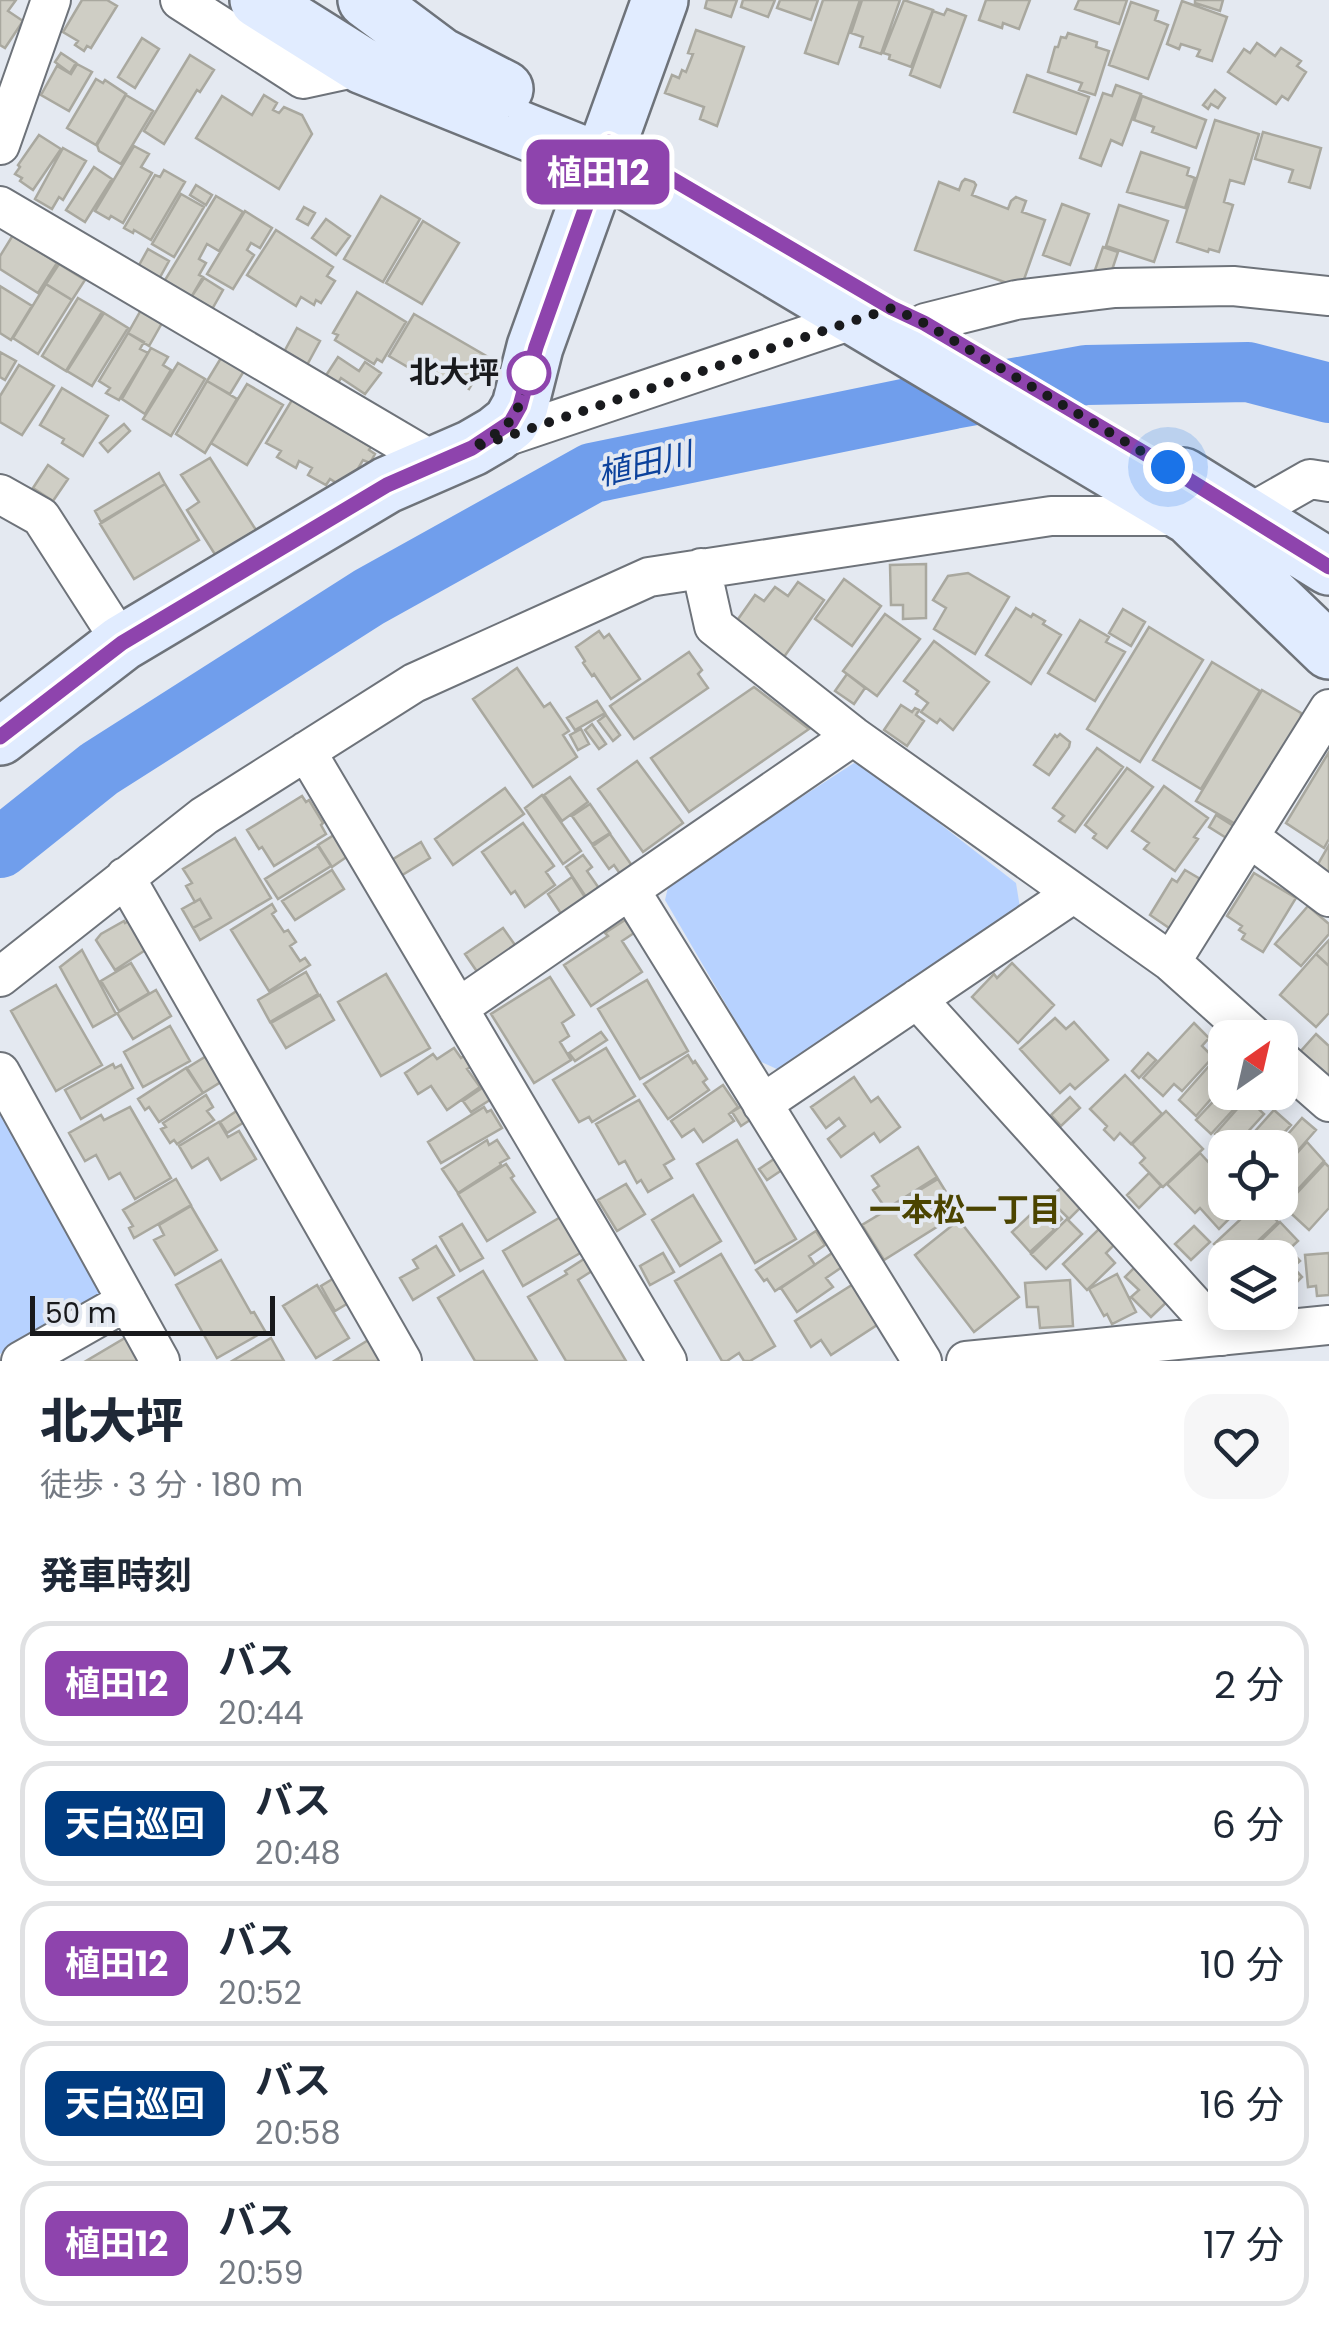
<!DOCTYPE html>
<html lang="ja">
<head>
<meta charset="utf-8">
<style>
	body { margin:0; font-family:Poppins,"Noto Sans JP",sans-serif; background:#f6f6f7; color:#1f2937; height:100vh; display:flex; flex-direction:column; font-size:38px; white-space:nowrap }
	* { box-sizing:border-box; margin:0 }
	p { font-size:32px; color:#747a83 }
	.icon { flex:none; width:55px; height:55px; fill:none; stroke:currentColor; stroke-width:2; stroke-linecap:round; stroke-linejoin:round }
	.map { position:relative; height:1361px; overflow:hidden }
	.side { display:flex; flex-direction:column; background:#fff; flex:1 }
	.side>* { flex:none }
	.badge { padding:0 20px; border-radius:15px; font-size:35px; line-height:65px }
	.needle { width:65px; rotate:34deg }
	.tools { position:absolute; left:1208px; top:1020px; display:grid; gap:20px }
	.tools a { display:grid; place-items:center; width:90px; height:90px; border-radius:20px; background:#fff; box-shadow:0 5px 25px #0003; font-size:50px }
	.scale { position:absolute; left:30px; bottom:25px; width:245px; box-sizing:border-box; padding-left:10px; border:5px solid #191a1d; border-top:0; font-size:28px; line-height:35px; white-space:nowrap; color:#191a1d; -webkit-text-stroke:8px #e4e9f1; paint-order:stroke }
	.you { position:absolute; width:50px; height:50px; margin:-25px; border:8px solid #fff; border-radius:50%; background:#1a73e8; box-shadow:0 0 0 15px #1a73e833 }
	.map>.badge { position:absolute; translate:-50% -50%; box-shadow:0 0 0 5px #fff }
	h2 { padding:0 40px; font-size:38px; line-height:90px }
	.round { display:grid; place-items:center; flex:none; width:105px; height:105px; border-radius:30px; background:#f6f6f7 }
	.summary { display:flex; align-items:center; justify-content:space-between; height:170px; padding:0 40px }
	h1 { font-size:48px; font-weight:800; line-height:75px }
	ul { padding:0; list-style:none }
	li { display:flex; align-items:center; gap:30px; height:125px; margin:0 20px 15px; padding:0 20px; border:5px solid #e0e1e3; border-radius:30px }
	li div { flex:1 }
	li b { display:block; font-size:38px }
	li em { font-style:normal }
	li .badge { min-width:110px; font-weight:700; text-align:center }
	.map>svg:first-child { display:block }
</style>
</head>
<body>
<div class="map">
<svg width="1329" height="1361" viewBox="0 0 1329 1361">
	<rect width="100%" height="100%" fill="#e4e9f1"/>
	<path fill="#b7d2ff" d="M854,763L872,771L1016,883L1021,914L779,1070L759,1061L665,900L669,883Z
		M0,1107L101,1290L97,1303L0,1354Z"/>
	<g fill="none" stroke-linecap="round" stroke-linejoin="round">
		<path stroke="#709eec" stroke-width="60" d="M0,848L99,769L369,597L592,473L953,399L1086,375L1248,372L1329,393"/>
	</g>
	<path fill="#cfcec5" stroke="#a9a89f" stroke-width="2.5" d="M0,0H16L8,11L23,21L5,48L0,45Z
		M82,0H107L117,6L91,48L87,46L84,51L75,45L78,41L63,32Z
		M707,0H737L731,17L705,8Z
		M743,0H775L768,17L741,7Z
		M780,0H818L811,20L777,8Z
		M823,0H860L838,64L805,53Z
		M862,0H900L881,54L860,47L863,37L851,33Z
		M904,0L933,10L911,67L889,59L890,55L883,53Z
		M986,0H1030L1019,29L1003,23L1002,28L979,20Z
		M1079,0H1127L1119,24L1075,9Z
		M1195,0H1223L1220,11L1195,3Z
		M1182,1L1227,17L1212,61L1197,56L1200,50L1181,44L1179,49L1167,44Z
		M1131,2L1158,11L1155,20L1168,25L1148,79L1109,65Z
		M947,9L966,16L940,87L910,75L933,11L944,15Z
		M696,30L744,47L717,126L700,119L704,107L665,93L672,75L679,78L682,70L686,72L693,54L688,53Z
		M1068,33L1097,42L1096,47L1109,51L1095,95L1079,90L1082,83L1048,72L1055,47H1058L1061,37L1066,38Z
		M142,38L159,49L135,88L118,77Z
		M1257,43L1275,56L1281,48L1301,61L1297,66L1306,72L1288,100L1282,96L1276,104L1228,72L1244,49L1250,53Z
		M61,53L76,63L70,73L55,62Z
		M190,55L214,70L200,92L197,90L164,144L144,131Z
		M77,64L92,72L69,111L41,95L57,66L71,74Z
		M1027,75L1089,97L1076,134L1014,112Z
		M96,79L103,83L105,80L126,94L96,145L67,128Z
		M1116,85L1141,94L1122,145L1111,140L1101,166L1080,158L1103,93L1112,96Z
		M1215,90L1225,98L1218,108L1211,104L1208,109L1203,105Z
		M126,95L153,111L121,164L99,151L97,145Z
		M264,95L277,103L273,110L279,113L284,107L302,115L312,134L279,189L196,138L222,96L252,115Z
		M1142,96L1206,120L1196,148L1152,132L1154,127L1134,120Z
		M1215,120L1259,134L1244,184L1230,180L1224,202L1233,205L1219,252L1209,249L1208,252L1177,242Z
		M1263,132L1321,148L1310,188L1289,182L1293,170L1255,159Z
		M39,135L61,149L33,190L20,181L22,178L15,174L20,167L18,165Z
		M134,146L149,154L141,167L152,173L123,223L111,216L109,219L95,211Z
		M63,148L86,161L63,200L59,197L52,209L35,199Z
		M1141,152L1189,168L1187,175L1195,178L1185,208L1127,192Z
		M94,167L112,179L85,222L66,210Z
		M164,170L185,182L151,240L134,230L133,233L124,228L155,175L160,177Z
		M965,179L974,182L976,185L972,195L1008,209L1011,201L1016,197L1026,201L1022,212L1045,220L1021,288L915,250L939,182L959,190L962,182Z
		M196,185L212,195L206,205L190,195Z
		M181,194L204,207L174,257L152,244Z
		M216,196L243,212L219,251L207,244L199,259L206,263L199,275L203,277L189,301L162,285Z
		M381,196L420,219L383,282L344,259Z
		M1062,204L1089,214L1070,265L1043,255Z
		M1119,205L1168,221L1154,262L1106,246Z
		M304,207L315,213L308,225L297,219Z
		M245,211L272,228L260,248L251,243L247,250L254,255L233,289L207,274Z
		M326,219L350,236L336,255L312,238Z
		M423,221L459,243L422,304L386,283Z
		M276,230L333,267L327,276L335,281L321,303L316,300L314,305L301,297L296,306L247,275Z
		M13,235L57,263L38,293L0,269V256Z
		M1103,247L1118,252L1110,276L1095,270Z
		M148,249L169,261L159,279L138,267Z
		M59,264L85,280L72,300L46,284Z
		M204,278L223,290L211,311L190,299Z
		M46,284L72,300L38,354L13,338Z
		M0,286L32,306L11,340L0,333Z
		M357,292L406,322L382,362L377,359L374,364L335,340L338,335L333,333Z
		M78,298L102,312L66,371L42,356Z
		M141,310L162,323L149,346L128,333Z
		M104,313L128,328L92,386L67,371Z
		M414,314L488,357L469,389L452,378L449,383L443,380L440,386L389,356Z
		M297,328L320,341L307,365L284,352Z
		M128,333L144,342L140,349L148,353L119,400L106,393L110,388L99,381Z
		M151,348L168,357L163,365L171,370L145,414L122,399Z
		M0,352L16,361L5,380L0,377Z
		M338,357L359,371L365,362L381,373L365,394L341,378L337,385L325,377Z
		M221,358L244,371L230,394L207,381Z
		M178,363L205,379L171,436L143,419Z
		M19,365L54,386L22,435L0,422V396Z
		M207,381L237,399L205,453L176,434Z
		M247,384L283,405L247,465L211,443Z
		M62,388L108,416L83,456L62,443L64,439L40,425Z
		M292,400L371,447L369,450L375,454L370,463L363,460L346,489L330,479L326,485L308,475L312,468L299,461L296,468L277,457L281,451L266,443Z
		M124,424L130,431L108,452L100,443Z
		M210,458L256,530L216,556L187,510L199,502L181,475Z
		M48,465L68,479L53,501L33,488Z
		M159,473L165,484L101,522L95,511Z
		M165,484L199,540L134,579L100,524Z
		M926,564V618L903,619V605H891L890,565Z
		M968,573L1009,597L975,654L934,629L946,608L933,600L948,576Z
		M844,579L881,606L852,646L815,619Z
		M798,582L824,600L784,657L736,622L755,595L764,601L775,587L788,596Z
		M1016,608L1031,617L1033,614L1045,621L1043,624L1061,635L1031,684L986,655Z
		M1123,609L1145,622L1131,646L1109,633Z
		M885,614L920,639L877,696L843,671Z
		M1080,620L1109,637L1106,642L1125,652L1095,701L1048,673Z
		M1149,627L1203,660L1140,762L1087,729Z
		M599,631L604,638L609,634L640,679L611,699L594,674L592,676L583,663L585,661L576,647Z
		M934,641L989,682L953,730L940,719L937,723L921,712L928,703L916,694L918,691L904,681Z
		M689,652L702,670L698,674L708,688L634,739L610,706Z
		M1212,662L1260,691L1201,789L1153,760Z
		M517,668L544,707L550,703L569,731L563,735L577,757L533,787L473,699Z
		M847,674L865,688L854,704L835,691Z
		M754,687L809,729L689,812L651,758Z
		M1262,690L1301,713V732L1239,826L1196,801Z
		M597,701L605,713L575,730L567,718Z
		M901,705L912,712L915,708L919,710L916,715L924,721L907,746L884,730Z
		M606,715L620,735L613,741L598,721Z
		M592,724L606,744L599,749L585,730Z
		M581,729L589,744L578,750L570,735Z
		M1060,734L1070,742L1069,747L1049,775L1034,765L1055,735L1057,737Z
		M1097,748L1123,767L1075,832L1059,821L1064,816L1053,808Z
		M1329,752V839L1324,848L1286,823Z
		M637,761L683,823L643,852L598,789Z
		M1127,768L1153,787L1107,848L1093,838L1096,834L1085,825Z
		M570,777L588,802L562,821L544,795Z
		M1164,786L1208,818L1194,837L1198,839L1175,871L1144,849L1149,843L1132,831Z
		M505,788L524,814L453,865L435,839Z
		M542,795L581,851L563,864L525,808Z
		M302,796L306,802L309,800L323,823L321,825L326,834L274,866L262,847L259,849L247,830Z
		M590,804L610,833L592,844L572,816Z
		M1216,815L1235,827L1228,839L1209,827Z
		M523,823L554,866L546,872L555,885L525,907L515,891L511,894L482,852Z
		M610,834L635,870L623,878L614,865L609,869L593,846Z
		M334,835L348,856L332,867L318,845Z
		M235,838L271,898L200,940L193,928L211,918L200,899L195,902L186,886L192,883L183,869Z
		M421,842L430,858L399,877L390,861Z
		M1329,845V880L1314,871Z
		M318,846L331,866L278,899L265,879Z
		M583,855L592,867L587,871L603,894L590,903L566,867Z
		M332,870L344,889L295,920L282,901Z
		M1185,870L1207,883L1175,932L1150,915L1172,879L1177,882Z
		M1254,873L1296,898L1263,952L1242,939L1245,934L1239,930L1242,926L1227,916Z
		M572,877L590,905L566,921L548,894Z
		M200,899L211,918L193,928L182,909Z
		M272,904L276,911L272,914L284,932L288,930L296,942L290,946L300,961L305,958L310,965L269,991L231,930Z
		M1308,906L1329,924V934L1301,966L1275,944Z
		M625,920L634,933L622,941L642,972L591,1006L564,965L608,936L605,933Z
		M124,921L125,923L129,921L147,949L115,970L96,940L101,934Z
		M503,928L520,952L482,979L465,954Z
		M1329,940V966L1316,954Z
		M82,950L116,1014L93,1027L60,967Z
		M1316,954L1329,966V1013L1316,1027L1280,995Z
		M131,963L149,993L119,1011L101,981Z
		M1012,963L1054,1005L1018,1043L972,997L994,974L997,978Z
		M306,972L318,994L270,1022L258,1000Z
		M386,974L430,1048L381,1076L338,1002Z
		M550,977L574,1015L562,1023L569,1036L560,1042L571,1060L534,1083L491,1014Z
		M647,980L688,1051L640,1079L598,1009Z
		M56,985L102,1065L56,1091L11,1011Z
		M156,990L171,1016L133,1039L117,1013Z
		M320,995L334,1020L286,1048L271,1023Z
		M1055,1018L1066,1029L1074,1022L1108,1060L1075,1089L1070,1084L1060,1093L1020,1049Z
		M1194,1023L1209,1038L1202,1046L1213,1057L1182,1091L1174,1084L1163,1096L1143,1078Z
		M170,1026L190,1061L143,1087L124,1052Z
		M601,1032L607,1040L575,1061L569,1053Z
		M1316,1034L1329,1046V1079L1300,1052Z
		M1225,1047V1073L1212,1062Z
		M454,1048L461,1058L464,1056L471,1067L467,1069L480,1087L447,1110L431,1086L418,1094L405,1073L433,1054L437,1059Z
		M606,1048L635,1096L592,1122L589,1117L579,1122L553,1080Z
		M1148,1053L1156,1060L1139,1078L1132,1071Z
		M208,1055L224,1080L203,1093L187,1068Z
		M688,1055L693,1063L695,1061L707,1079L703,1082L709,1090L668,1119L644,1084Z
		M113,1064L115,1068L121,1065L133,1088L81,1119L65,1090Z
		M1209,1066L1225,1081V1083L1196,1116L1179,1100Z
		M186,1068L203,1093L159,1122L149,1107L145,1110L138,1099Z
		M1125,1075L1162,1114L1131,1144L1120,1133L1114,1140L1104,1130L1107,1126L1090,1109Z
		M854,1077L871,1102L878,1097L900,1127L880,1142L874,1133L841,1157L828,1139L845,1126L839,1118L826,1128L811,1107Z
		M723,1085L738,1107L729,1114L734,1121L703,1142L694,1129L682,1137L671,1121Z
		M485,1086L493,1098L471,1112L463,1101Z
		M1225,1089V1092H1239L1244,1098L1211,1134L1196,1120Z
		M1280,1089L1282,1091L1266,1108L1258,1102L1267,1092H1280Z
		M206,1095L213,1107L207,1111L214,1120L177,1144L174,1140L170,1143L161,1129L166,1127L163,1123Z
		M1070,1097L1080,1108L1061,1126L1051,1115Z
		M1247,1098L1264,1114L1233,1148H1230L1215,1134Z
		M639,1100L674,1159L664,1165L672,1178L648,1192L641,1180L637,1183L625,1161L619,1164L596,1124Z
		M747,1103L756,1116L741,1126L732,1112Z
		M130,1107L171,1178L135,1199L120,1173L109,1179L96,1155L85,1161L69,1133L101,1115L104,1120Z
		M484,1107L487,1112L491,1110L502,1128L441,1163L428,1142Z
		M241,1108L249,1119L227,1133L220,1122Z
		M1274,1110L1291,1125L1270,1148H1240Z
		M1166,1111L1203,1149L1163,1187L1140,1163L1145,1158L1132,1144Z
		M1302,1118L1316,1130L1280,1171V1148H1276Z
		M219,1122L228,1137L239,1131L256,1159L221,1180L208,1158L192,1168L179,1146Z
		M487,1140L489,1145L497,1140L509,1158L500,1163L501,1165L458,1193L442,1169Z
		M737,1140L796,1239L755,1263L697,1164Z
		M1307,1142L1324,1161L1286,1202L1280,1196V1172Z
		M918,1147L937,1177L886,1209L873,1190L879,1186L872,1176Z
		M1200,1153L1211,1165L1217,1159L1225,1167V1202H1246L1219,1229L1200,1208L1195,1213L1167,1184Z
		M774,1159L782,1170L767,1180L759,1169Z
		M1325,1163L1329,1167V1208L1309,1230L1284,1207Z
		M506,1164L514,1176L511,1178L535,1212L487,1241L458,1194Z
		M1149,1173L1161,1186L1139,1208L1127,1195Z
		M176,1179L191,1205L134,1238L129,1228L133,1226L123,1210Z
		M938,1179L959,1213L884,1260L862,1225Z
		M1066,1183L1085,1203L1069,1219L1049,1199Z
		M626,1184L645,1214L617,1231L598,1200Z
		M693,1195L721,1241L680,1266L652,1220Z
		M1046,1200L1062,1219L1052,1227L1054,1230L1030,1252L1012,1232Z
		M1259,1202L1278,1222L1240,1258H1227L1214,1244Z
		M191,1206L217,1250L175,1275L154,1240L164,1235L159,1225Z
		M564,1215L582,1252L523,1286L503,1251Z
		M1067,1219L1082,1234L1046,1269L1031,1254Z
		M959,1220L1019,1297L974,1332L915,1255Z
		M1280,1222L1298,1241L1280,1258H1243Z
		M462,1224L483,1258L460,1271L440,1237Z
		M1194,1226L1210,1242L1191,1260L1175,1244Z
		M1100,1228L1115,1244L1106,1253L1115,1263L1087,1290L1063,1264Z
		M816,1231L825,1245L809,1256L815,1265L775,1291L767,1279L764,1281L756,1270Z
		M436,1246L454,1275L413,1300L400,1278L418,1268L413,1260Z
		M1290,1250L1300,1261L1293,1267L1302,1277L1280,1299V1260Z
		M835,1251L845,1265L826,1278L833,1287L797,1312L781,1288Z
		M663,1253L674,1272L650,1285L640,1266Z
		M1329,1253V1295L1317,1296L1316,1286L1308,1287L1305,1255Z
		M721,1254L775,1346L750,1361H744L739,1353L727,1361H722L675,1281Z
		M584,1259L592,1271L578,1280L626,1361H566L528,1297L567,1274L565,1271Z
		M221,1260L251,1313L254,1312L265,1331L217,1358L176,1285Z
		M1137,1265L1174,1295L1151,1317L1131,1297L1139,1290L1125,1277Z
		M483,1271L537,1361H475L438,1298Z
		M341,1274L355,1299L335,1311L321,1286Z
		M1117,1274L1136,1312L1112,1324L1107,1314L1104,1316L1089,1289Z
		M1070,1280L1073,1326L1040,1328L1038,1307H1027L1025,1283Z
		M855,1283L880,1323L831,1355L821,1340L811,1347L795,1321Z
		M317,1285L349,1338L316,1358L283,1306Z
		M130,1335L146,1361H86Z
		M375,1336L390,1361H334Z
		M271,1338L284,1361H232Z"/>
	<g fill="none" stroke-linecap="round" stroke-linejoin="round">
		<defs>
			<path id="street" d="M180,0L303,79L363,66
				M0,145L51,0
				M0,206L435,462
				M925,323L1016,300L1115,288L1233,286L1329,296
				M496,440L870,314
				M0,494L41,517L122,643
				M701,568L714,626L853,736L1171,962L1256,1038
				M306,751L667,1361
				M1249,837L1329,897
				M125,877L402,1361
				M630,890L922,1361
				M1171,962L1329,709
				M0,977L204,816L414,683L649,577L1051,516H1245L1310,479L1329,482
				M917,999L1222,1336
				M458,1008L853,736
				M1280,1059L1329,1102
				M0,1072L160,1361
				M762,1104L1074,893
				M21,1361L127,1301
				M966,1361L1329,1325"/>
			<path id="secondary" d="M258,0L363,66L582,154L1190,517L1329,651
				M366,0L441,56L505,89
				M1183,476L1329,567
				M0,737L122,643L387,485L472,448L496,434L511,422L520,406L535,347L660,0"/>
		</defs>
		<use href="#street" stroke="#6e737a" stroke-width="42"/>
		<use href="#secondary" stroke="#6e737a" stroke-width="60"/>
		<use href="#street" stroke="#fff" stroke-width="38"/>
		<use href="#secondary" stroke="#e1ecff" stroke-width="55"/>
	</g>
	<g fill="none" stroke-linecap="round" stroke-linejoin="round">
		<defs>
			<path id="line" d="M0,737L122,643L387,485L472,448L511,422L520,406L536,347L609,142L892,308L924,323L1168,467L1329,567"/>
		</defs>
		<use href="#line" stroke="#fff" stroke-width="22"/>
		<use href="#line" stroke="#8e44ad" stroke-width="15"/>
		<path stroke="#191a1d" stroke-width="10" stroke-dasharray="0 18" d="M529,373C515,421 516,422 472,448L892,308L924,323L1168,467"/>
	</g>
	<circle fill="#fff" stroke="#8e44ad" stroke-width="5" cx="529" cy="373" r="20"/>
	<g text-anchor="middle" stroke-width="8" stroke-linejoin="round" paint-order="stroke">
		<g font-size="30" font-weight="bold" fill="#191a1d" stroke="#e4e9f1" text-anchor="end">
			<text x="499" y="383">北大坪</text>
		</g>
		<g font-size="32" font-style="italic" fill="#0c429c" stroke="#e4e9f1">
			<text transform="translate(645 464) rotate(-13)" y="11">植田川</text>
		</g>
		<g font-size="32" font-weight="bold" fill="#4b4400" stroke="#e4e9f1">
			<text x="965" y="1221">一本松一丁目</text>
		</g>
	</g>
</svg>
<div class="tools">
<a><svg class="needle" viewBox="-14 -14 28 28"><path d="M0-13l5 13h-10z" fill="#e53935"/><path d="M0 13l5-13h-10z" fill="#747a83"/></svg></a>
<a><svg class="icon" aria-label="locate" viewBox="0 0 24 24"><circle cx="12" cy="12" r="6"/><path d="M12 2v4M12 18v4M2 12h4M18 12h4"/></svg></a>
<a><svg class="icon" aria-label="layers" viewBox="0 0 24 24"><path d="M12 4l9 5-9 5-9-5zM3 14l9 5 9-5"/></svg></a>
</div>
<div class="scale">50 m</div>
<div class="you" style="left:1168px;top:467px"></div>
<b class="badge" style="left:598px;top:172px;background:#8e44ad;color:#fff">植田12</b>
</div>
<section class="side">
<div class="summary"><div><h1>北大坪</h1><p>徒歩 · 3 分 · 180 m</p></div><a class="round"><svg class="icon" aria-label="heart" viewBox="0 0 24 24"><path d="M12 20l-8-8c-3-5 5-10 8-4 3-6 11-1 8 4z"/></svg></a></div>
<h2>発車時刻</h2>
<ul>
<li><span class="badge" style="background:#8e44ad;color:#fff">植田12</span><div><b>バス</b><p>20:44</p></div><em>2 分</em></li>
<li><span class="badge" style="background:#003b80;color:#fff">天白巡回</span><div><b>バス</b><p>20:48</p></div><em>6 分</em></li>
<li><span class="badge" style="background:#8e44ad;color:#fff">植田12</span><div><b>バス</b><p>20:52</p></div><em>10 分</em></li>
<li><span class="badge" style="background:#003b80;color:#fff">天白巡回</span><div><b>バス</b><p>20:58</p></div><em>16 分</em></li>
<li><span class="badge" style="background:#8e44ad;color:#fff">植田12</span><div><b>バス</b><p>20:59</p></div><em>17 分</em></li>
</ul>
</section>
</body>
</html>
